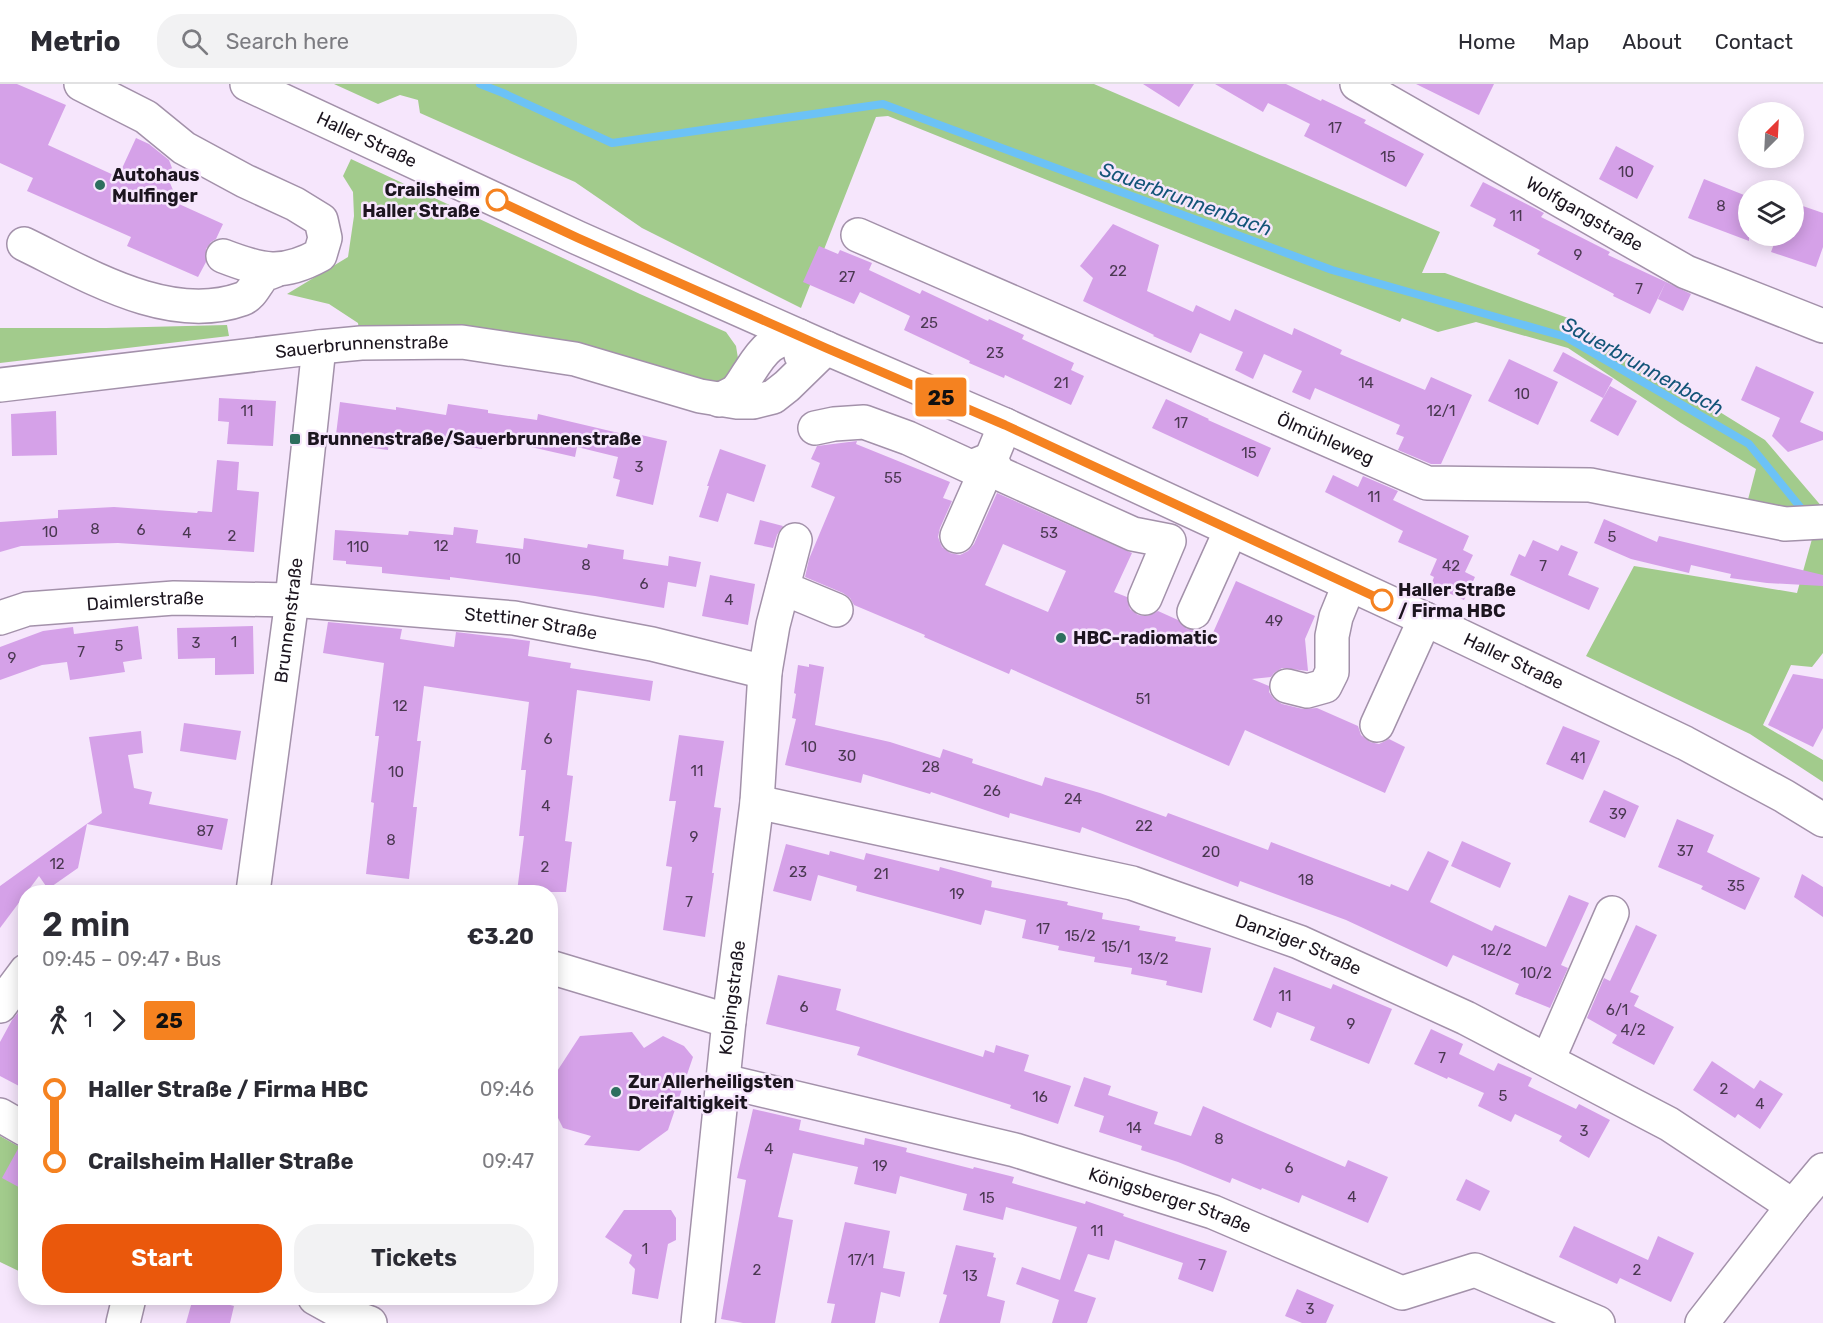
<!DOCTYPE html>
<html lang="en">
<head>
<meta charset="utf-8">
<style>
	body { margin:0; font-family:Rubik,sans-serif; background:#f2f2f3; color:#2b2b33; height:100vh; display:flex; flex-direction:column; font-size:22px; white-space:nowrap }
	* { box-sizing:border-box; margin:0 }
	p { font-size:20px; color:#7c7c81 }
	.icon { flex:none; width:33px; height:33px; fill:none; stroke:currentColor; stroke-width:2; stroke-linecap:round; stroke-linejoin:round }
	.map { position:relative; flex:1; overflow:hidden }
	.side { position:absolute; left:18px; top:801px; width:540px; height:420px; display:flex; flex-direction:column; background:#fff; border-radius:24px; box-shadow:0 3px 15px #0003 }
	.side>* { flex:none }
	.badge { padding:0 12px; border-radius:4px; font-size:21px; line-height:39px }
	.needle { width:39px; rotate:24deg }
	.fabs { position:absolute; left:1738px; top:18px; display:grid; gap:12px }
	.fabs a { display:grid; place-items:center; width:66px; height:66px; border-radius:50%; background:#fff; box-shadow:0 3px 15px #0003; font-size:30px }
	.map>.badge { position:absolute; translate:-50% -50%; box-shadow:0 0 0 3px #fff }
	.legs { display:flex; align-items:center; gap:9px; height:66px; padding:0 24px; font-size:20px }
	.legs p { margin-inline-start:auto }
	.summary { display:flex; align-items:center; justify-content:space-between; height:102px; padding:0 24px }
	h1 { font-size:33px; font-weight:600; line-height:45px }
	.cta { display:flex; gap:12px; margin-top:auto; padding:12px 24px }
	.cta a { flex:1; height:69px; border-radius:24px; background:#ea580c; color:#fff; font-size:24px; font-weight:600; line-height:69px; text-align:center }
	.cta a+a { background:#f2f2f3; color:#2b2b33 }
	ul { padding:0 24px; list-style:none }
	li { display:flex; align-items:center; gap:21px; height:72px; font-size:22px }
	li i { display:grid; place-items:center; width:9px; height:100%; margin:0 8px; background:currentColor }
	li i::after { content:''; width:15px; height:15px; margin:-8px; border:4px solid; border-radius:50%; background:#fff }
	li p { margin-inline-start:auto }
	li:first-child i { background:linear-gradient(#0000 50%,currentColor 0) }
	li:last-child i { background:linear-gradient(currentColor 50%,#0000 0) }
	header { display:flex; align-items:center; gap:36px; box-sizing:border-box; height:84px; padding:0 30px; background:#fff; border-bottom:2px solid #e1e1e2 }
	header strong { font-size:28px }
	nav { display:flex; gap:33px; margin-inline-start:auto; font-size:21px }
	.search { width:420px; height:54px; background:#f2f2f3; display:flex; align-items:center; gap:15px; box-sizing:border-box; padding:0 21px; border-radius:24px; color:#7c7c81; font-size:22px }
	.map>svg:first-child { display:block }
</style>
</head>
<body>
<header>
<strong>Metrio</strong>
<div class="search"><svg class="icon" aria-label="search" viewBox="0 0 24 24"><circle cx="10" cy="10" r="6"/><path d="M15 15l6 6"/></svg>Search here</div>
<nav><a>Home</a><a>Map</a><a>About</a><a>Contact</a></nav>
</header>
<div class="map">
<svg width="1823" height="1239" viewBox="0 0 1823 1239">
	<rect width="100%" height="100%" fill="#f6e6fc"/>
	<path fill="#a2cb8c" d="M334,0H1094L1440,148L1422,189H1445L1568,234L1765,356L1823,424L1746,423L1756,385L1681,339L1568,264L1476,238L1438,248L1402,234L1400,238L888,32L876,33L801,224L642,144L575,98L420,29L418,16L400,11L378,20Z
		M351,75L640,210L726,248L736,262L742,299L734,309L575,275L361,259L358,239L329,220L287,210L348,173L354,132L353,108L343,92Z
		M227,241L229,252L0,279V244H106Z
		M1812,455L1823,456V569L1812,583L1791,581L1763,641L1823,676V698L1750,650L1586,572L1634,482L1797,509Z
		M0,1052L25,1066V1190L0,1178Z"/>
	<g fill="none" stroke-linecap="round" stroke-linejoin="round">
		<path stroke="#6cc2f6" stroke-width="8" d="M480,0L503,9L612,59L883,20L1332,186L1566,253L1749,360L1805,429"/>
	</g>
	<path fill="#d5a1e8" fill-rule="evenodd" d="M0,0H17L66,21L48,61L118,93L136,54L149,60L169,76L172,84L167,92L179,120L223,140L216,155L211,158L206,165V178L198,193L127,162L131,153L27,107L33,94L0,79Z
		M1143,0H1194L1179,23Z
		M1215,0H1286L1321,17L1322,15L1366,36L1364,39L1424,70L1406,103L1304,52L1310,40L1268,19L1263,28Z
		M1416,0H1494L1479,31Z
		M1616,62L1654,82L1637,115L1599,95Z
		M1704,95L1749,113V157L1688,134Z
		M1483,98L1544,129L1541,133L1610,168L1608,171L1666,198L1650,230L1613,212L1614,210L1537,170L1540,166L1493,142L1496,135L1470,122Z
		M1794,119L1823,129V163L1816,183L1771,168L1777,152H1794Z
		M1113,140L1159,161L1147,207L1193,228L1196,221L1230,237L1235,225L1292,251L1294,244L1342,266L1340,270L1425,306L1431,293L1472,311L1441,380H1431L1398,366L1404,353L1396,350L1400,341L1315,304L1310,316L1292,308L1302,287L1264,270L1253,295L1235,286L1243,268L1200,249L1191,269L1153,252L1154,251L1083,217L1093,194L1080,182Z
		M819,162L838,170L840,166L872,179L869,186L920,210L922,206L988,237L989,235L1024,251L1022,255L1074,279L1071,286L1084,292L1071,321L1005,291L1004,294L969,279L970,277L904,246L910,232L860,208L854,220L803,198Z
		M1666,198L1691,210L1683,227L1658,215Z
		M1563,268L1613,295L1603,314L1553,287Z
		M1509,275L1558,298L1538,341L1488,317Z
		M1756,282L1814,308L1800,338L1823,348V356L1788,368L1772,352L1780,334L1741,316Z
		M1610,302L1637,317L1618,352L1590,337Z
		M219,314L276,317L273,362L227,360L229,338L218,337Z
		M1166,315L1209,335L1208,336L1271,364L1258,393L1152,344Z
		M340,318L396,326V323L446,331L448,320L488,326V329L537,336L538,330L623,350L624,347L667,357L653,421L616,412L620,396L613,394L618,373L577,363L575,373L531,363L532,359L484,352L482,365L390,350L388,366L335,359Z
		M56,327L57,371L12,372L11,330Z
		M857,357L856,360L950,398L943,414L952,417L940,444L938,453L942,463L950,469L960,471L968,467L974,460L997,409L1132,469L1114,508L1127,513L1130,525L1138,531L1148,532L1158,527L1178,536L1187,545L1199,546L1212,551L1236,497L1315,532L1305,555L1308,587L1282,584L1274,589L1271,593L1252,595L1269,602V608L1274,615L1282,620L1303,625L1317,624L1358,642L1361,651L1370,658L1379,660L1389,655L1405,663L1385,709L1245,646L1229,682L1011,585L1009,590L924,553L925,551L854,521L850,514L843,509L805,493L809,475L835,413L811,403L820,379L811,375L817,362ZM1003,460L1066,487L1048,528L985,501Z
		M720,365L766,381L754,418L727,409L718,438L699,433L709,402H707Z
		M217,376L239,378L237,406L259,408L254,468L118,459L21,462L0,468V438L58,434V426L114,423L197,429L198,427L212,428Z
		M1333,391L1358,403L1363,392L1398,407L1393,416L1469,452L1463,466L1473,471L1465,488L1475,493L1464,516L1431,501L1434,493L1430,491L1437,475L1398,458L1403,447L1325,408Z
		M1604,435L1657,458L1659,452L1823,491V502L1767,499L1730,494L1731,490L1691,481L1689,489L1631,475L1594,459Z
		M760,436L783,442L777,451L773,464L754,460Z
		M454,443L478,446L476,459L523,465L524,454L587,464L588,460L624,466L623,475L668,482L669,472L701,478L696,503L668,498L664,524L595,512L450,493V496L382,489V483L346,480V477L333,476L335,446L408,451L409,447L453,451Z
		M1533,456L1558,467L1561,461L1578,468L1568,491L1599,504L1589,526L1510,491L1519,470L1525,473Z
		M710,491L755,500L748,541L702,532Z
		M328,538L402,545L400,555L454,563L456,548L530,557L528,572L571,579L570,584L653,597L650,617L577,606L567,691L573,692L565,757L572,758L566,808H517L524,752H519L526,686H521L529,618L424,602L417,657H421L413,723H417L409,795L366,790L374,719L371,718L379,652H375L384,579L323,569Z
		M138,542L142,575L123,578L125,588L70,596L67,578L42,581L0,596V563L43,547L73,543L74,550Z
		M253,542L254,590L215,591V574L178,575L177,544Z
		M809,580L824,583L815,641L890,658L940,674L943,665L973,675L972,679L1042,702L1045,693L1100,709L1166,733L1168,729L1268,766L1271,758L1390,803L1391,800L1408,807L1428,767L1449,777L1430,818L1492,847L1495,841L1546,863L1569,811L1589,819L1561,881L1568,884L1550,924L1515,910L1519,900L1453,871L1447,883L1346,836L1240,797L1238,803L1082,743L1080,749L1010,729L1009,734L931,708L930,710L863,690L861,699L785,681L796,635L792,634L796,610L794,609L798,581L809,583Z
		M1793,590L1823,595V644L1813,663L1768,641Z
		M184,639L241,647L236,676L180,667Z
		M1563,642L1600,657L1583,696L1546,680Z
		M141,647L143,669L128,671L134,704L152,708L149,720L228,735L222,766L87,740L78,784L48,805L39,792L0,844V802L102,729L89,653Z
		M679,651L724,657L714,723L721,724L712,789H714L705,853L663,846L672,783L666,782L676,717H669Z
		M1604,706L1639,722L1625,754L1589,738Z
		M1677,735L1714,751L1707,768L1760,794L1745,826L1701,805L1703,802L1658,783Z
		M1462,757L1511,779L1500,804L1451,782Z
		M786,760L829,771L830,767L864,776L866,769L939,787L940,783L992,797L991,803L1068,818L1067,821L1103,829L1102,835L1140,842L1139,846L1176,853L1175,857L1211,864L1202,909L1166,901L1167,897L1131,890L1132,884L1094,878L1095,873L1058,866L1059,862L1022,854L1026,836L985,826L981,841L856,807L857,802L818,791L811,817L773,807Z
		M1802,790L1823,803V833L1794,813Z
		M1636,841L1657,851L1630,908L1639,912L1634,922L1674,943L1654,981L1612,959L1617,951L1587,934L1604,894L1610,897Z
		M1274,883L1331,905L1333,900L1392,925L1369,980L1310,956L1315,943L1277,928L1271,944L1253,936Z
		M778,891L841,905L836,926L983,973L985,966L994,969L996,961L1029,971L1024,987L1071,1002L1058,1040L1010,1024L1011,1021L857,971L860,963L766,940Z
		M26,919V989L19,1002L0,992V958L12,936Z
		M1431,945L1463,960L1459,970L1494,987L1498,979L1532,994L1528,1002L1576,1025L1579,1020L1610,1036L1589,1074L1559,1057L1562,1052L1515,1030L1511,1038L1478,1022L1484,1009L1448,993L1447,995L1414,980Z
		M632,948L644,964L663,952L684,962L693,973L668,1046L639,1067L584,1061L591,1052L563,1044L550,1018V998L580,952Z
		M1712,977L1754,1005L1760,996L1783,1010L1760,1045L1738,1030L1735,1034L1693,1006Z
		M1084,993L1111,1002L1108,1011L1158,1028L1154,1040L1191,1052L1203,1022L1345,1083L1348,1076L1388,1093L1368,1139L1302,1111L1299,1119L1262,1104L1261,1106L1232,1094L1230,1099L1178,1078L1141,1066L1142,1062L1099,1048L1104,1032L1074,1022Z
		M753,1025L801,1036L799,1046L864,1061L865,1054L907,1064L906,1068L973,1085L974,1083L1014,1093L1012,1099L1085,1120L1086,1117L1124,1130L1123,1132L1227,1167L1213,1208L1178,1195L1183,1179L1115,1156L1109,1176L1088,1170L1074,1207L1096,1214L1087,1239H1052L1059,1216L1016,1200L1022,1183L1060,1196L1077,1143L1006,1123L1003,1136L963,1126L967,1110L900,1092L896,1110L854,1100L858,1083L793,1069L778,1133L793,1136L775,1239H743L721,1235L746,1096L737,1094Z
		M19,1063L26,1065V1107L2,1094Z
		M1466,1095L1490,1107L1480,1127L1456,1116Z
		M624,1126H671L676,1134V1156L668,1160L658,1215L632,1210L635,1185L629,1179L632,1171L605,1153Z
		M845,1138L890,1147L883,1184L905,1188L900,1213L881,1208L875,1239H831L835,1220L827,1219Z
		M1574,1142L1648,1176L1658,1152L1694,1169L1671,1218L1620,1194L1617,1200L1559,1173Z
		M956,1161L994,1169L993,1173L996,1174L987,1212L1005,1217L1000,1239H939L947,1211L943,1210Z
		M1297,1205L1334,1221L1326,1239H1302L1285,1232Z
		M193,1214H204L234,1222L230,1239H186Z"/>
	<g fill="none" stroke-linecap="round" stroke-linejoin="round">
		<defs>
			<g id="minor">
				<path d="M81,0L146,33L184,64L245,97L295,120L321,136L325,154L320,171C282,192 262,187 223,172"/>
				<path id="s1" d="M1357,0L1686,188L1823,242"/>
				<path id="s2" d="M858,151L1427,399L1590,401L1785,440L1823,438"/>
				<path d="M24,160C88,191 169,241 242,215C253,211 256,198 264,191C267,189 273,188 276,186"/>
				<path id="s3" d="M0,301L319,263L361,259L462,258L575,275L700,312L737,318H753L773,313L787,302L826,264"/>
				<path d="M719,316C724,313 731,311 736,307C742,301 745,294 750,287C764,265 772,255 799,252L802,267L801,271"/>
				<path d="M1005,341L991,375L998,389L1133,450L1169,457L1145,514"/>
				<path d="M815,344L834,340L864,338L908,354L971,383L991,375L957,452"/>
				<path d="M783,504L836,526"/>
				<path d="M1194,528L1231,446"/>
				<path id="s4" d="M0,534L27,525L174,514L292,516L514,534L652,560L765,588"/>
				<path d="M1287,602L1307,607L1325,602L1332,588V552L1336,533L1349,501"/>
				<path d="M1377,641L1425,535"/>
				<path id="s5" d="M757,718L1132,799L1299,858L1466,934L1669,1040L1793,1122"/>
				<path id="s6" d="M253,808L292,516L319,263"/>
				<path d="M550,883L729,937"/>
				<path d="M0,922L26,887"/>
				<path d="M1548,976L1612,829"/>
				<path id="s7" d="M724,997L1015,1066L1213,1128L1402,1209L1475,1186L1598,1239"/>
				<path d="M0,1031L26,1046"/>
				<path d="M315,1214L342,1229L370,1239"/>
				<path d="M123,1239L129,1214"/>
				<path id="s8" d="M698,1239L729,937L757,718L765,588L773,541L795,456"/>
				<path d="M1702,1239L1793,1122L1823,1086"/>
			</g>
			<g id="major">
				<path id="s9" d="M247,0L578,154L826,264L1005,341L1425,535L1685,659L1784,712L1823,736"/>
			</g>
		</defs>
		<use href="#minor" stroke="#a391aa" stroke-width="36"/>
		<use href="#major" stroke="#a391aa" stroke-width="36"/>
		<use href="#minor" stroke="#fff" stroke-width="33"/>
		<use href="#major" stroke="#fff" stroke-width="33"/>
	</g>
	<g fill="none" stroke-linecap="round" stroke-linejoin="round">
		<defs>
			<path id="line-1" d="M497,116L578,154L826,264L1005,341L1382,516"/>
		</defs>
		<use href="#line-1" stroke="#fff" stroke-width="14"/>
		<use href="#line-1" stroke="#f58220" stroke-width="9"/>
	</g>
	<g fill="#2d6f5e" stroke="#f6e6fc" stroke-width="2">
		<circle cx="100" cy="101" r="6"/>
		<rect x="289" y="349" width="12" height="12" rx="3"/>
		<circle cx="1061" cy="554" r="6"/>
		<circle cx="616" cy="1008" r="6"/>
	</g>
	<g fill="#fff" stroke="#f58220" stroke-width="3">
		<circle cx="497" cy="116" r="10"/>
		<circle cx="1382" cy="516" r="10"/>
	</g>
	<g text-anchor="middle" stroke-width="5" stroke-linejoin="round" paint-order="stroke">
		<g font-size="15" fill="#4a3851">
			<text x="1335" y="49">17</text>
			<text x="1388" y="78">15</text>
			<text x="1626" y="93">10</text>
			<text x="1721" y="127">8</text>
			<text x="1516" y="137">11</text>
			<text x="1578" y="176">9</text>
			<text x="1118" y="192">22</text>
			<text x="847" y="198">27</text>
			<text x="1639" y="210">7</text>
			<text x="929" y="244">25</text>
			<text x="995" y="274">23</text>
			<text x="1061" y="304">21</text>
			<text x="1366" y="304">14</text>
			<text x="1522" y="315">10</text>
			<text x="247" y="332">11</text>
			<text x="1441" y="332">12/1</text>
			<text x="1181" y="344">17</text>
			<text x="1249" y="374">15</text>
			<text x="639" y="388">3</text>
			<text x="893" y="399">55</text>
			<text x="1374" y="418">11</text>
			<text x="95" y="450">8</text>
			<text x="141" y="451">6</text>
			<text x="50" y="453">10</text>
			<text x="187" y="454">4</text>
			<text x="1049" y="454">53</text>
			<text x="232" y="457">2</text>
			<text x="1612" y="458">5</text>
			<text x="441" y="467">12</text>
			<text x="358" y="468">110</text>
			<text x="513" y="480">10</text>
			<text x="586" y="486">8</text>
			<text x="1451" y="487">42</text>
			<text x="1543" y="487">7</text>
			<text x="644" y="505">6</text>
			<text x="729" y="521">4</text>
			<text x="1274" y="542">49</text>
			<text x="234" y="563">1</text>
			<text x="196" y="564">3</text>
			<text x="119" y="567">5</text>
			<text x="81" y="573">7</text>
			<text x="12" y="579">9</text>
			<text x="1143" y="620">51</text>
			<text x="400" y="627">12</text>
			<text x="548" y="660">6</text>
			<text x="809" y="668">10</text>
			<text x="847" y="677">30</text>
			<text x="1578" y="679">41</text>
			<text x="931" y="688">28</text>
			<text x="697" y="692">11</text>
			<text x="396" y="693">10</text>
			<text x="992" y="712">26</text>
			<text x="1073" y="720">24</text>
			<text x="546" y="727">4</text>
			<text x="1618" y="735">39</text>
			<text x="1144" y="747">22</text>
			<text x="205" y="752">87</text>
			<text x="694" y="758">9</text>
			<text x="391" y="761">8</text>
			<text x="1685" y="772">37</text>
			<text x="1211" y="773">20</text>
			<text x="57" y="785">12</text>
			<text x="545" y="788">2</text>
			<text x="798" y="793">23</text>
			<text x="881" y="795">21</text>
			<text x="1306" y="801">18</text>
			<text x="1736" y="807">35</text>
			<text x="957" y="815">19</text>
			<text x="689" y="823">7</text>
			<text x="1043" y="850">17</text>
			<text x="1080" y="857">15/2</text>
			<text x="1116" y="868">15/1</text>
			<text x="1496" y="871">12/2</text>
			<text x="1153" y="880">13/2</text>
			<text x="1536" y="894">10/2</text>
			<text x="1285" y="917">11</text>
			<text x="804" y="928">6</text>
			<text x="1617" y="931">6/1</text>
			<text x="1351" y="945">9</text>
			<text x="1633" y="951">4/2</text>
			<text x="1442" y="979">7</text>
			<text x="1724" y="1010">2</text>
			<text x="1503" y="1017">5</text>
			<text x="1040" y="1018">16</text>
			<text x="1760" y="1025">4</text>
			<text x="1134" y="1049">14</text>
			<text x="1584" y="1052">3</text>
			<text x="1219" y="1060">8</text>
			<text x="769" y="1070">4</text>
			<text x="880" y="1087">19</text>
			<text x="1289" y="1089">6</text>
			<text x="1352" y="1118">4</text>
			<text x="987" y="1119">15</text>
			<text x="1097" y="1152">11</text>
			<text x="645" y="1170">1</text>
			<text x="861" y="1181">17/1</text>
			<text x="1202" y="1186">7</text>
			<text x="757" y="1191">2</text>
			<text x="1637" y="1191">2</text>
			<text x="970" y="1197">13</text>
			<text x="1310" y="1230">3</text>
		</g>
		<g font-size="18" fill="#1c151f" stroke="#f6e6fc">
			<text dy="6" stroke="none"><textPath href="#s9" startOffset="132">Haller Straße</textPath></text>
			<text dy="6" stroke="none"><textPath href="#s1" startOffset="262">Wolfgangstraße</textPath></text>
			<text dy="6" stroke="none"><textPath href="#s3" startOffset="364">Sauerbrunnenstraße</textPath></text>
			<text dy="6" stroke="none"><textPath href="#s2" startOffset="510">Ölmühleweg</textPath></text>
			<text dy="6" stroke="none"><textPath href="#s4" startOffset="147">Daimlerstraße</textPath></text>
			<text dy="6" stroke="none"><textPath href="#s6" startOffset="274">Brunnenstraße</textPath></text>
			<text dy="6" stroke="none"><textPath href="#s4" startOffset="534">Stettiner Straße</textPath></text>
			<text dy="6" stroke="none"><textPath href="#s9" startOffset="1392">Haller Straße</textPath></text>
			<text dy="6" stroke="none"><textPath href="#s5" startOffset="561">Danziger Straße</textPath></text>
			<text dy="6" stroke="none"><textPath href="#s8" startOffset="327">Kolpingstraße</textPath></text>
			<text dy="6" stroke="none"><textPath href="#s7" startOffset="462">Königsberger Straße</textPath></text>
		</g>
		<g font-size="18" font-weight="bold" fill="#1c151f" stroke="#f6e6fc" text-anchor="start">
			<text x="112" y="97">Autohaus<tspan x="112" dy="21">Mulfinger</tspan></text>
			<text x="307" y="361">Brunnenstraße/Sauerbrunnenstraße</text>
			<text x="1073" y="560">HBC-radiomatic</text>
			<text x="628" y="1004">Zur Allerheiligsten<tspan x="628" dy="21">Dreifaltigkeit</tspan></text>
		</g>
		<g font-size="18" font-weight="bold" fill="#1c151f" stroke="#f6e6fc" text-anchor="end">
			<text x="480" y="112">Crailsheim<tspan x="480" dy="21">Haller Straße</tspan></text>
			<text x="1398" y="512" text-anchor="start">Haller Straße<tspan x="1398" dy="21">/ Firma HBC</tspan></text>
		</g>
		<g font-size="20" font-style="italic" fill="#135578" stroke="#f6e6fc">
			<text transform="translate(1186 115) rotate(20)" y="7">Sauerbrunnenbach</text>
			<text transform="translate(1643 282) rotate(29)" y="7">Sauerbrunnenbach</text>
		</g>
	</g>
</svg>
<div class="fabs">
<a><svg class="needle" viewBox="-14 -14 28 28"><path d="M0-13l5 13h-10z" fill="#e53935"/><path d="M0 13l5-13h-10z" fill="#7c7c81"/></svg></a>
<a><svg class="icon" aria-label="layers" viewBox="0 0 24 24"><path d="M12 4l9 5-9 5-9-5zM3 14l9 5 9-5"/></svg></a>
</div>
<b class="badge" style="left:941px;top:313px;background:#f58220;color:#111">25</b>
<section class="side">
<div class="summary"><div><h1>2 min</h1><p>09:45 – 09:47 · Bus</p></div><b>€3.20</b></div>
<div class="legs"><svg class="icon" aria-label="walk" viewBox="0 0 24 24"><circle cx="13" cy="4" r="2"/><path d="M13 8l-2 6 4 7M11 14l-3 7M7 12l3-4h3l4 4"/></svg>1<svg class="icon" aria-label="forward" viewBox="0 0 24 24"><path d="M9 5l7 7-7 7"/></svg><b class="badge" style="background:#f58220;color:#111">25</b></div>
<ul>
<li><i style="color:#f58220"></i><b>Haller Straße / Firma HBC</b><p>09:46</p></li>
<li><i style="color:#f58220"></i><b>Crailsheim Haller Straße</b><p>09:47</p></li>
</ul>
<div class="cta"><a>Start</a><a>Tickets</a></div>
</section>
</div>
</body>
</html>
